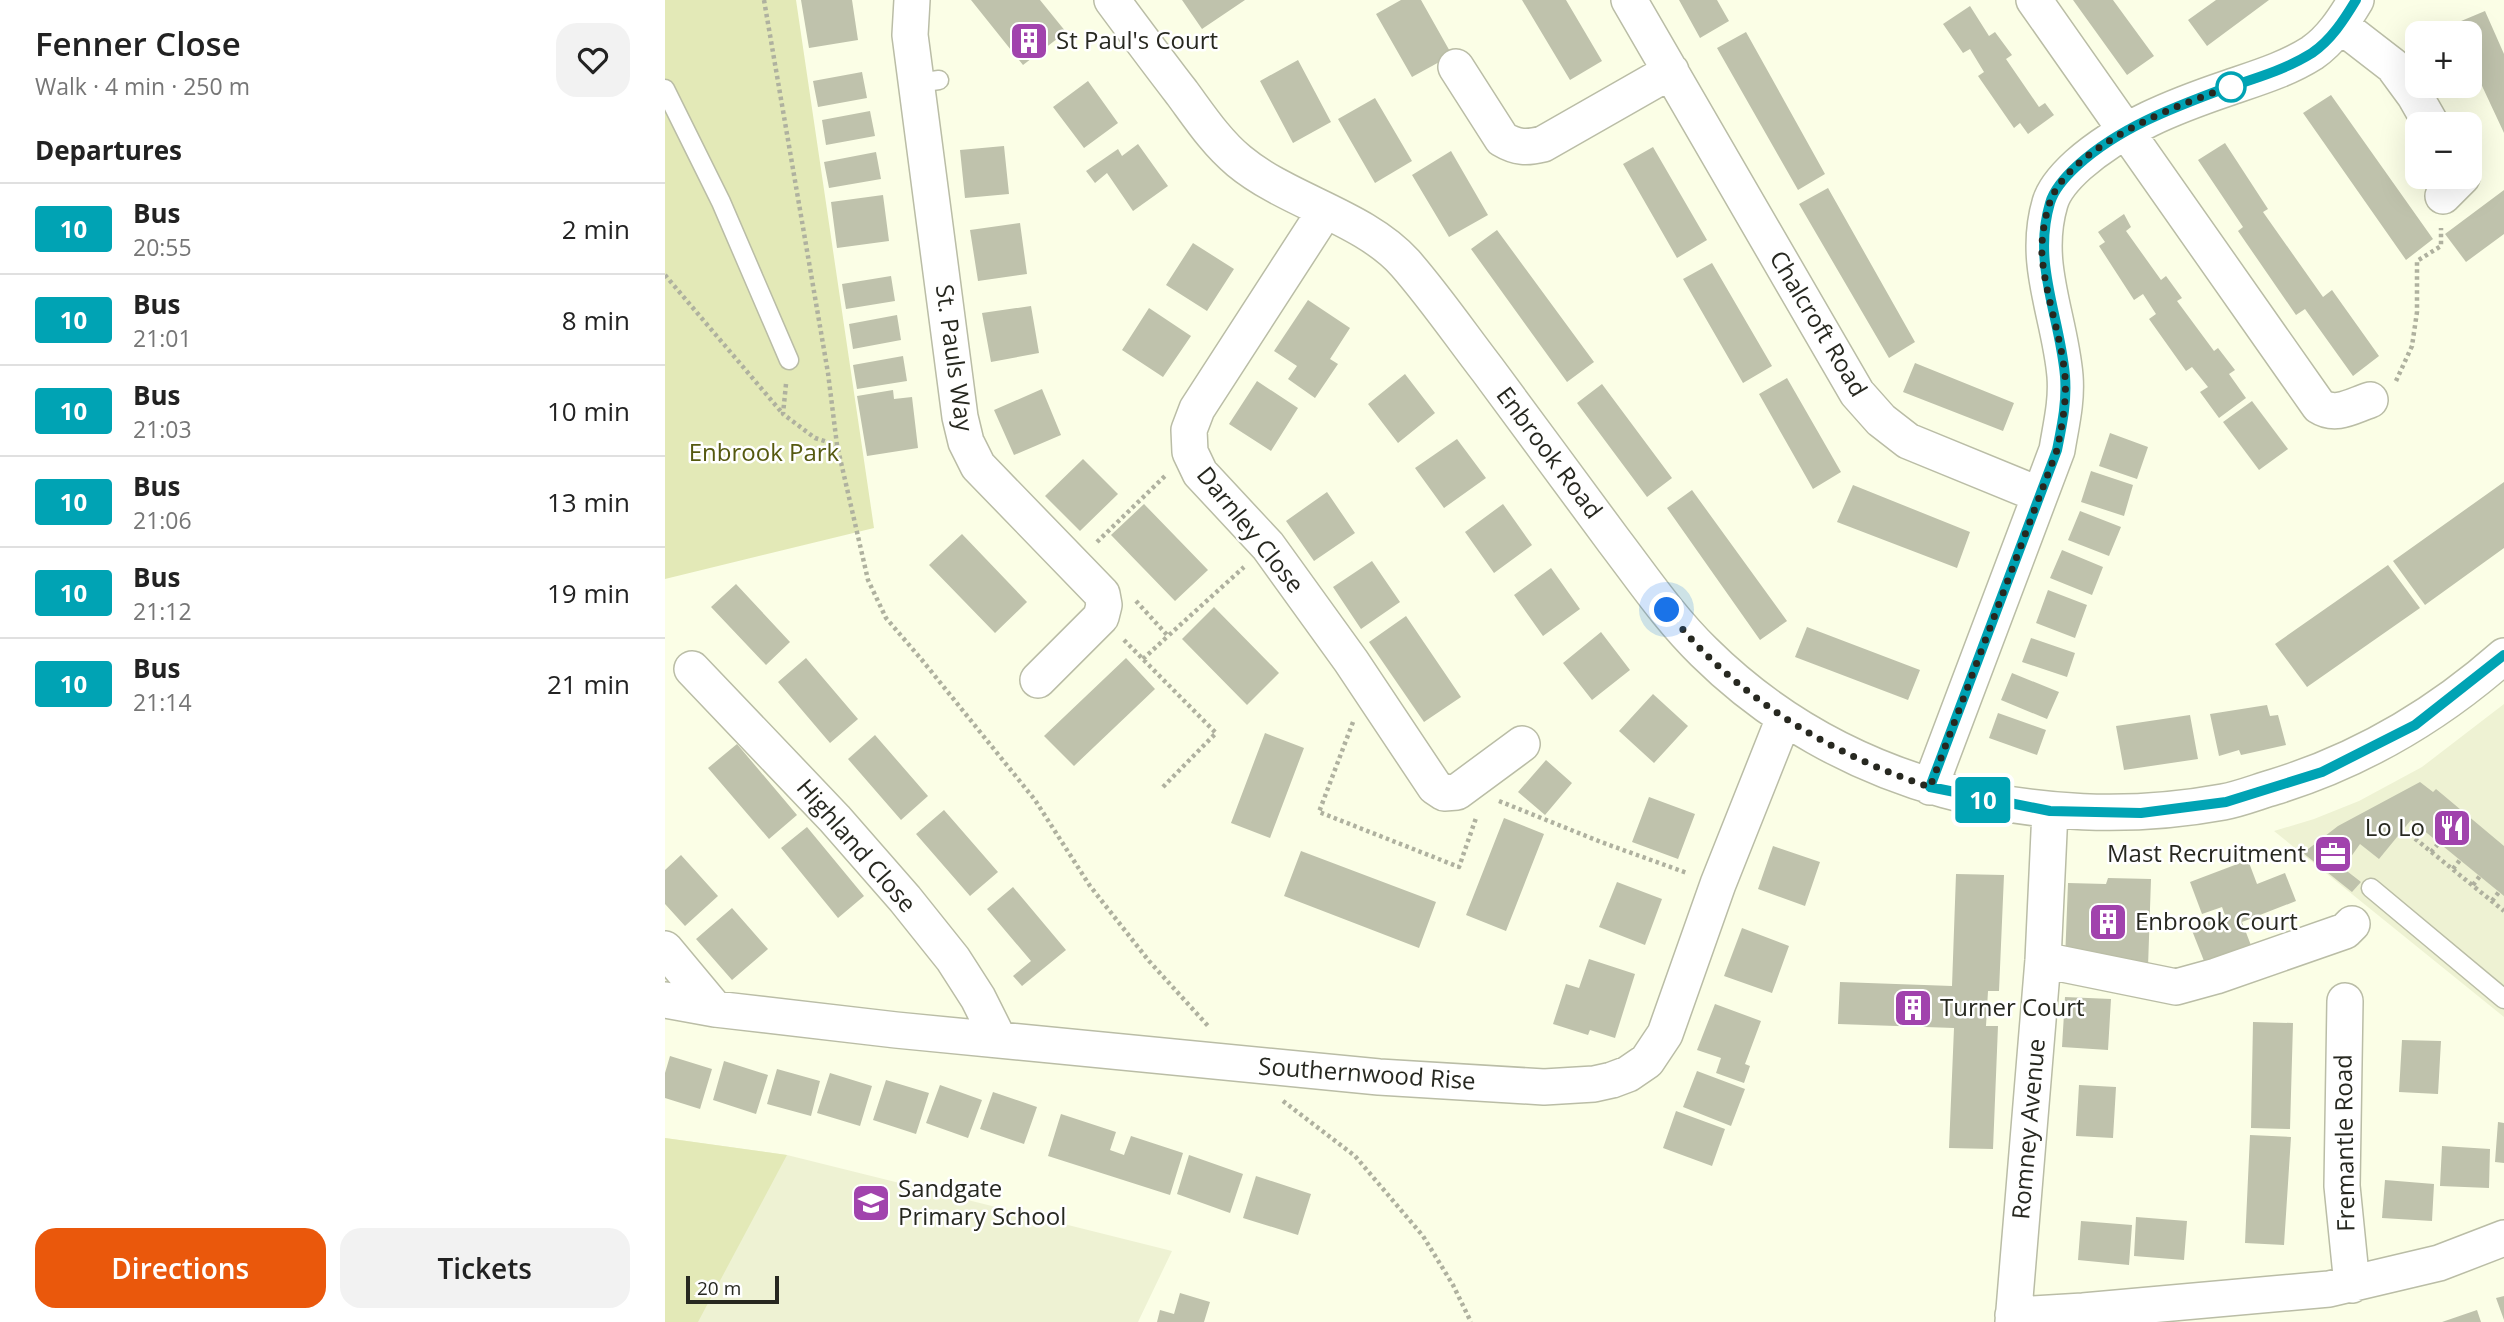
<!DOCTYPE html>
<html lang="en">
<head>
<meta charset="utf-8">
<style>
	body { margin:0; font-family:"Open Sans",sans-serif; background:#f2f2f2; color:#222; height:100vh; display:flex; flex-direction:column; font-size:26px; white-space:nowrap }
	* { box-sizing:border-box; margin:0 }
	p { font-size:23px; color:#767676 }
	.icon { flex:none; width:38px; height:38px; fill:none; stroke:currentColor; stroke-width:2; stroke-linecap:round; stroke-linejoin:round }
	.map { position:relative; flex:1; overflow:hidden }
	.side { display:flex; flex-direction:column; background:#fff; width:665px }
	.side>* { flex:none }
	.badge { padding:0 14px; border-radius:5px; font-size:24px; line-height:46px }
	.controls { position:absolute; left:1740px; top:21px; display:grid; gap:14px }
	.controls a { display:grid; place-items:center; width:77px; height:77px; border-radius:14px; background:#fff; box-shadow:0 7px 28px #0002; font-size:35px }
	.scale { position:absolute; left:21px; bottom:18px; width:93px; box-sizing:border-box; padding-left:7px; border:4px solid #272820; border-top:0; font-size:19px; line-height:24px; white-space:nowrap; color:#272820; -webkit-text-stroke:5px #fff; paint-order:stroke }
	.you { position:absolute; width:35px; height:35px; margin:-18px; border:5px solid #fff; border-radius:50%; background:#1a73e8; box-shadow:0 0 0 10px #1a73e833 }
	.map>.badge { position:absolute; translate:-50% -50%; box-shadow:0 0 0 4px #fff }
	h2 { padding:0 35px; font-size:26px; line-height:63px }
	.round { display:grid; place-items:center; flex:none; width:74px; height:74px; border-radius:21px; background:#f2f2f2 }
	.summary { display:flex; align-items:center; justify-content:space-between; height:119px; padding:0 35px }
	h1 { font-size:33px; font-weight:600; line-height:52px }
	.button { display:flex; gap:14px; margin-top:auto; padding:14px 35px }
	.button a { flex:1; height:80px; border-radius:21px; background:#ea580c; color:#fff; font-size:28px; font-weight:600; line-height:80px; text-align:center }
	.button a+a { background:#f2f2f2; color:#222 }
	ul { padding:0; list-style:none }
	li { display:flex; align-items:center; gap:21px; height:91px; padding:0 35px; border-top:2px solid #e0e0e0 }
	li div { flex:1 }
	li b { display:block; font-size:26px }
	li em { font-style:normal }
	li .badge { min-width:77px; font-weight:700; text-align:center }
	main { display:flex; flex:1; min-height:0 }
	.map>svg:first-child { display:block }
</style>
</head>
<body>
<main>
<section class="side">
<div class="summary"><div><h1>Fenner Close</h1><p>Walk · 4 min · 250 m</p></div><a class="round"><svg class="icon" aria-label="heart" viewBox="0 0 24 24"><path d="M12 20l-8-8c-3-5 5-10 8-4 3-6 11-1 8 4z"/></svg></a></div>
<h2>Departures</h2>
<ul>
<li><span class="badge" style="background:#00a3b4;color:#fff">10</span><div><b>Bus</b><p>20:55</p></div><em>2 min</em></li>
<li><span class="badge" style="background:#00a3b4;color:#fff">10</span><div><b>Bus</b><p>21:01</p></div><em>8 min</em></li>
<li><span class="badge" style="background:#00a3b4;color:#fff">10</span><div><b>Bus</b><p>21:03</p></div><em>10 min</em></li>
<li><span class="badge" style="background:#00a3b4;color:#fff">10</span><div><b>Bus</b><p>21:06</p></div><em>13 min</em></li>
<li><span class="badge" style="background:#00a3b4;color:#fff">10</span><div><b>Bus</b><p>21:12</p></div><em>19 min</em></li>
<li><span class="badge" style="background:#00a3b4;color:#fff">10</span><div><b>Bus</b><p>21:14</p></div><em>21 min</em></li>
</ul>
<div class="button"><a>Directions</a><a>Tickets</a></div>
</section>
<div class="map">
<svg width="1839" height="1322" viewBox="0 0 1839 1322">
	<rect width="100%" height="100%" fill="#fbfee6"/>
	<path fill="#eef2d3" d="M1839,704V1017L1609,831L1649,819L1694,801L1757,767Z
		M0,1138L122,1155L507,1251L473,1322H0Z"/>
	<path fill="#e3e9b7" d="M0,0H131L209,528L0,579Z
		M0,1138L122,1155L33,1322H0Z"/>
	<path fill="#bfc2ac" d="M136,0H187L193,40L144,48Z
		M306,0H375L401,32L358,65Z
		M517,0H580L537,29Z
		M736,0H756L787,55L747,77L711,14Z
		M857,0H901L937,61L905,80Z
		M1014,0H1052L1064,21L1035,38Z
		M1408,0H1448L1489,56L1462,75Z
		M1551,0H1604L1542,46L1523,20Z
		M1305,6L1324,36L1330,32L1347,55L1341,59L1374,107L1380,103L1389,115L1363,134L1355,123L1349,128L1313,76L1319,72L1305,49L1298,53L1278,24Z
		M1820,11L1839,54V133L1804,58V33H1793L1789,24Z
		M1081,32L1160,174L1133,190L1052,48Z
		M633,60L666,122L628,143L595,81Z
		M197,72L202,98L153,107L148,81Z
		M423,81L453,123L419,148L388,107Z
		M1666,95L1768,239L1741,260L1638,113Z
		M710,98L747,161L710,183L673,119Z
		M205,111L210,136L161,145L157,120Z
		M1560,143L1603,209L1598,212L1658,297L1667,290L1714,356L1688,376L1640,309L1631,315L1573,231L1578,227L1533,160Z
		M473,144L503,186L468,211L442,173L430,183L421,171L453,149L457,156Z
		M339,146L344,194L300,198L295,150Z
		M988,147L1042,240L1012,258L958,164Z
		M786,151L823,215L784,237L747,175Z
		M211,152L216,179L164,188L159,162Z
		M1163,188L1250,342L1224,358L1134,204Z
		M1839,190V234L1801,262L1780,234Z
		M218,195L224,241L172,248L166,202Z
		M1459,214L1466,227L1461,231L1496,280L1501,276L1517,298L1512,301L1549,351L1553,348L1570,370L1564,374L1581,398L1554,418L1535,392L1543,387L1527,367L1521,371L1484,319L1491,314L1478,294L1469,300L1434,246L1440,242L1433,232Z
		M355,223L362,274L313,281L305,230Z
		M832,230L929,362L902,382L806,249Z
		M528,243L569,269L542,311L501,285Z
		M1047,263L1107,366L1078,383L1018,279Z
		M226,276L230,301L181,309L177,284Z
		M643,300L685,328L665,359L673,364L650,398L623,379L632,366L609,351Z
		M366,306L374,353L326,362L317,313Z
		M484,308L526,336L498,377L457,350Z
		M232,315L236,340L188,349L184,324Z
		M238,356L242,381L192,389L188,365Z
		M1250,363L1349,403L1338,431L1238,392Z
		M740,374L770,413L733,443L703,404Z
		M1122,378L1176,472L1148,489L1094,394Z
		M592,381L633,408L606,451L564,424Z
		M937,384L1007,478L982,497L912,403Z
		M377,389L396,435L349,455L329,410Z
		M228,390L229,399L247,397L253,448L202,456L192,396Z
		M1587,401L1623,449L1594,470L1558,422Z
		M1445,433L1483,447L1472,479L1434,466Z
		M792,439L821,478L779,508L750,468Z
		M418,459L453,494L415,531L380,496Z
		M1426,471L1468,485L1459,516L1416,502Z
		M1839,482V548L1760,605L1728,561Z
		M1188,485L1305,532L1292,568L1172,522Z
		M1027,490L1122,621L1095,640L1002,508Z
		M662,492L690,533L649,561L621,521Z
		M479,504L543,570L510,601L446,535Z
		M838,504L867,545L829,573L800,532Z
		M1415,511L1456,527L1444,556L1403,540Z
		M297,534L362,602L330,633L264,565Z
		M1397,550L1438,567L1427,595L1385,578Z
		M707,561L735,602L696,629L668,587Z
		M1723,565L1755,608L1642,687L1610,644Z
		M886,568L915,609L878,636L849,595Z
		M71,584L125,642L101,665L46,607Z
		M1383,590L1422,605L1410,638L1371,623Z
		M549,607L614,673L582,705L517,639Z
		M741,616L796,697L759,722L704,642Z
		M1142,627L1255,670L1243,700L1130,657Z
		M936,632L965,670L927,700L898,663Z
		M1366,638L1410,653L1402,677L1357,662Z
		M141,658L193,719L165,743L113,682Z
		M461,658L490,689L409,766L379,736Z
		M1347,673L1394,692L1382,719L1336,700Z
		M988,694L1023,726L989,763L954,731Z
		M1602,705L1605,716L1613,715L1621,745L1576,755L1574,750L1554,756L1545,714Z
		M1333,713L1381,730L1372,755L1324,738Z
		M1525,715L1533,759L1459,770L1451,726Z
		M600,733L639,748L605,838L566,823Z
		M210,735L263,796L236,820L183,759Z
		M72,744L132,815L104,839L43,768Z
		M881,760L907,783L880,815L853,792Z
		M1755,782L1768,792L1771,789L1839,846V896L1746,820L1714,859L1695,844L1678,868L1696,882L1687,892L1638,853L1673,826Z
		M984,797L1030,814L1013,859L967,842Z
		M279,810L333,872L305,896L251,834Z
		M839,818L879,834L841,931L801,915Z
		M142,827L199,896L173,918L116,848Z
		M1108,846L1155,862L1140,906L1093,889Z
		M636,851L771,902L754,948L619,896Z
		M16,855L53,896L20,926L0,904V870Z
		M1583,860L1592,884L1620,873L1631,901L1577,922L1587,948L1541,966L1526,928L1560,915L1557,907L1537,914L1525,882Z
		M1291,874L1339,875L1334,991H1323L1321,1026H1333L1328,1149L1284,1148L1289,1028L1173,1024L1175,982L1287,986Z
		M1443,878L1486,879L1483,967L1400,960L1403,883L1441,884Z
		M952,882L997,899L980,945L934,927Z
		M348,887L401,950L357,986L348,976L366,961L322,909Z
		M67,908L103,949L67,980L31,939Z
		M1077,928L1124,946L1107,993L1059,976Z
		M924,959L970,974L950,1038L925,1030L923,1035L888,1024L901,984L914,988Z
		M1400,997L1446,999L1443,1050L1397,1047Z
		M1050,1004L1096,1021L1080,1064L1085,1066L1079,1083L1051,1073L1056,1058L1032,1050Z
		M1588,1022L1628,1023L1625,1129L1586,1128Z
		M1737,1040L1776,1041L1773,1094L1734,1092Z
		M5,1056L47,1069L35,1109L0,1098V1073Z
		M59,1061L103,1075L91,1114L48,1100Z
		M112,1069L155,1081L146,1116L102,1104Z
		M1032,1071L1080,1089L1066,1126L1018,1107Z
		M165,1073L207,1086L195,1126L152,1113Z
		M221,1080L264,1093L251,1134L208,1120Z
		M275,1085L317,1100L303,1138L261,1123Z
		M1414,1085L1451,1087L1448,1138L1411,1136Z
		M328,1092L372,1107L359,1144L315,1129Z
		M1011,1111L1060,1129L1047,1166L998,1148Z
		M396,1114L451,1132L445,1150L459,1155L466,1136L518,1153L505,1195L383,1156Z
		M1833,1122L1839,1123V1163L1830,1162Z
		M1585,1135L1626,1137L1619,1245L1580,1243Z
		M1777,1146L1825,1149L1824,1188L1775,1186Z
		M524,1155L578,1174L565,1213L512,1194Z
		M591,1176L646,1194L633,1235L578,1218Z
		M1720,1180L1769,1184L1767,1221L1717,1218Z
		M1471,1217L1522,1221L1519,1260L1469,1256Z
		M1416,1221L1467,1225L1464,1265L1413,1260Z
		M515,1293L545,1302L539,1322H492L495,1310L509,1314Z
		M1839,1296V1320L1831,1298Z
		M1812,1310L1816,1322H1777Z"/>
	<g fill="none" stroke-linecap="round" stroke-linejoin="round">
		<defs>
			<path id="service" d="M252,83L274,80
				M0,89L56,202L124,360
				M1706,888L1839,999"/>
			<path id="minor" d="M247,0L245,35L295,417L301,442L313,466L437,594L439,605L436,617L373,680
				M447,0C470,31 493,62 517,93C534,116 551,142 574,161C622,201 699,217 740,263C769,296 795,334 822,369C864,426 907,484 949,541C978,579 1005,619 1039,652C1174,786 1373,836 1558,802C1575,799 1592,792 1609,787C1697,760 1771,716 1839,656
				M964,0L1192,393L1216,420L1243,441L1375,495
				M1369,0L1654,406C1671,417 1687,406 1705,400
				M1675,25L1728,66L1750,96L1766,124
				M791,67L837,139C852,148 862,148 878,144L1006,71
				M1778,196L1797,177
				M660,211L532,409L524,430L525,452L535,473L603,546L686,661L770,787L779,793L792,792L857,744
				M27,669L170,819L240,899L288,959L313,998L334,1040
				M1265,787L1392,450C1396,425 1402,402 1400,376C1395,316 1367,264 1385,203C1389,189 1402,175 1413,165C1456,127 1510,106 1563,88C1592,78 1622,69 1647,53C1666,40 1679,20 1691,0
				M0,949L50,1009
				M1378,960L1511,987L1551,976L1680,931L1687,924
				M0,1000L50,1009L231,1030L714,1077L879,1087L929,1084L947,1080L963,1074L982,1061L1000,1034L1053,884L1119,718
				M1680,1001L1677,1186L1687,1285
				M1348,1315L1418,1311L1664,1289L1774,1263L1839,1238
				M1348,1322L1378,960L1385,811"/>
		</defs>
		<use href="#service" stroke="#babda6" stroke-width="21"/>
		<use href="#minor" stroke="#babda6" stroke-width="38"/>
		<path stroke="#afb19f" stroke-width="4.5" stroke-dasharray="3.5 3.5" stroke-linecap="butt" d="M99,0L163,373L172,445L203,580L221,618L257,660L370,800L425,886L484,961L544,1027
			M0,275L118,414
			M1731,381L1747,346L1752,312V261L1776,246V228
			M121,384L118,414L150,438L172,445
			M432,542L501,475
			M471,601L503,636L579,567
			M459,640L551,733L497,788
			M478,659L503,636
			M688,722L654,812L794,867L811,818
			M834,801L936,842L1022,873
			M1755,828L1748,837L1839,911
			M1766,852L1774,843
			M1788,869L1795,860
			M1808,885L1815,876
			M1827,901L1834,892
			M618,1101L690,1156L758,1236L788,1285L806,1322"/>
		<use href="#service" stroke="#fff" stroke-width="18"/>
		<use href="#minor" stroke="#fff" stroke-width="35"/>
	</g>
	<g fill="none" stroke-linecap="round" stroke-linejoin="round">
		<defs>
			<path id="line" d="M1691,0C1679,20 1666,40 1647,53C1620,70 1588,79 1558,89C1507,108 1454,128 1413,165C1402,175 1389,189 1385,203C1367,264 1395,316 1400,376C1402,402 1397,425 1392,450L1265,787L1385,811L1476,813L1561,802L1657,772L1750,725L1839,655"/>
		</defs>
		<use href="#line" stroke="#fff" stroke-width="16"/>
		<use href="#line" stroke="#00a3b4" stroke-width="10"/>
		<path stroke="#272820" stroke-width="7" stroke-dasharray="0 12.6" d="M1002,610C1067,695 1164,754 1265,787L1392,450C1397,425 1402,401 1400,376C1396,335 1380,295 1377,255C1376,239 1380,216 1385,202C1404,147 1514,103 1566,87"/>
	</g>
	<defs>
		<symbol id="building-square" viewBox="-11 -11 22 22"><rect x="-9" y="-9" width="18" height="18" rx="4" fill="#a143ad" stroke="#fff"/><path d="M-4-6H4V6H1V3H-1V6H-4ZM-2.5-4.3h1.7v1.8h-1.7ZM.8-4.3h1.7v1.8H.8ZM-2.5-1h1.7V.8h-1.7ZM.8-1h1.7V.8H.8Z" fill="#fff"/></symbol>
		<symbol id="restaurant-square" viewBox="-11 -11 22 22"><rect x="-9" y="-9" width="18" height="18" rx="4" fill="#a143ad" stroke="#fff"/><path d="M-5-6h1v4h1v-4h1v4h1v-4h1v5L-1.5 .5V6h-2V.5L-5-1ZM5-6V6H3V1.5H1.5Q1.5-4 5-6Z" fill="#fff"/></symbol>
		<symbol id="office-square" viewBox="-11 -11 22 22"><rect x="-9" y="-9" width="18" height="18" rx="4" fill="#a143ad" stroke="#fff"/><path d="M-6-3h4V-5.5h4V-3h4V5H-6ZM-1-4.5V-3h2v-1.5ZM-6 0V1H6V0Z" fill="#fff"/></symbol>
		<symbol id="school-square" viewBox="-11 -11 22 22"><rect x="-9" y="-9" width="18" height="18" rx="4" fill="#a143ad" stroke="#fff"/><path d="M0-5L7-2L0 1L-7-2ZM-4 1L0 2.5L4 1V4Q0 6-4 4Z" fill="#fff"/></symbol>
	</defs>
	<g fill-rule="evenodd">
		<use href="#building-square" x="342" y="19" width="44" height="44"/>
		<use href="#restaurant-square" x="1765" y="806" width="44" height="44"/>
		<use href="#office-square" x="1646" y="832" width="44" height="44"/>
		<use href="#building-square" x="1421" y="900" width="44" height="44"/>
		<use href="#building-square" x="1226" y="986" width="44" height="44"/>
		<use href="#school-square" x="184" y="1181" width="44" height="44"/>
	</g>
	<circle fill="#fff" stroke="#00a3b4" stroke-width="3.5" cx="1566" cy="87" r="14"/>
	<g text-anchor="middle" stroke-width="5" stroke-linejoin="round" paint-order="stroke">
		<g font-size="24" fill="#272820" stroke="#fff" text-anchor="start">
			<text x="391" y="49">St Paul's Court</text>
			<text x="1760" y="836" text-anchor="end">Lo Lo</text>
			<text x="1641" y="862" text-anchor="end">Mast Recruitment</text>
			<text x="1470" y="930">Enbrook Court</text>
			<text x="1275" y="1016">Turner Court</text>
			<text x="233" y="1197">Sandgate<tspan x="233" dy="28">Primary School</tspan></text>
		</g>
		<g font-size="24" fill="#272820" stroke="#fff">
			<text transform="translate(1153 324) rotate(59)" y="8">Chalcroft Road</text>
			<text transform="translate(289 358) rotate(82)" y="8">St. Pauls Way</text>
			<text transform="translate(884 453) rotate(53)" y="8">Enbrook Road</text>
			<text transform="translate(585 530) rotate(51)" y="8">Darnley Close</text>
			<text transform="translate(191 846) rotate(49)" y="8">Highland Close</text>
			<text transform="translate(702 1074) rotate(4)" y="8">Southernwood Rise</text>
			<text transform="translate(1364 1129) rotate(-85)" y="8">Romney Avenue</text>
			<text transform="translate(1680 1143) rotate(-91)" y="8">Fremantle Road</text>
		</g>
		<g font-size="24" fill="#55590f" stroke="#fff">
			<text x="99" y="461">Enbrook Park</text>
		</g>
	</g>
</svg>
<div class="controls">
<a>+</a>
<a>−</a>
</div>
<div class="scale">20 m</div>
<div class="you" style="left:1002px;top:610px"></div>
<b class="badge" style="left:1318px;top:800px;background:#00a3b4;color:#fff">10</b>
</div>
</main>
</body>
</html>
